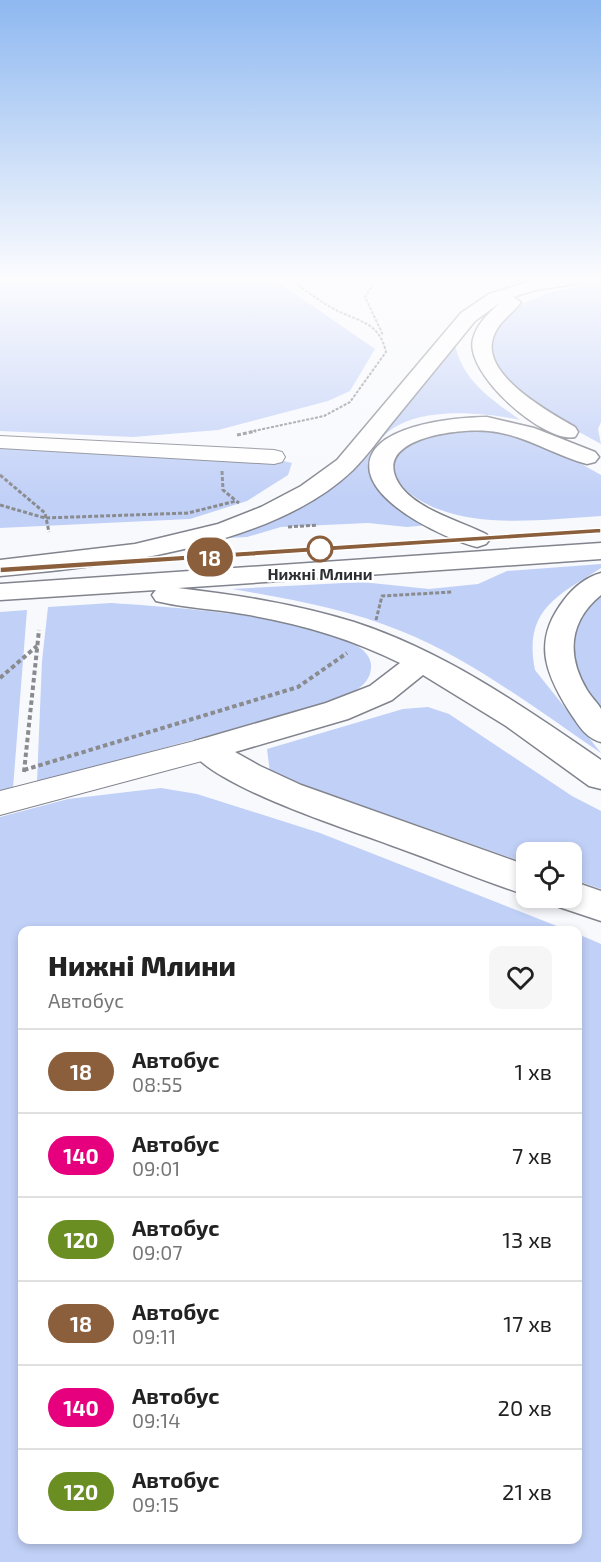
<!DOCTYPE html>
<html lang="uk">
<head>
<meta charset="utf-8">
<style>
	body { margin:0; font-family:"Exo 2",sans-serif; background:#f6f6f6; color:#222; height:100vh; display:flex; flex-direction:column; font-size:22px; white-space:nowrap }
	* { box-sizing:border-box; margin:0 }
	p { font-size:20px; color:#767676 }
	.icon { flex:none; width:33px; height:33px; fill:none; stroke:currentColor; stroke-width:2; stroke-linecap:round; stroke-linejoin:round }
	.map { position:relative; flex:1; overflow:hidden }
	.drawer { position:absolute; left:18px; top:926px; width:564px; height:618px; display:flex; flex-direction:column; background:#fff; border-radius:12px; box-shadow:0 3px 9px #0003 }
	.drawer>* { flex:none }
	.badge { padding:0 12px; border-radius:20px; font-size:21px; line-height:39px }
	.controls { position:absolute; left:516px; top:842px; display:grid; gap:12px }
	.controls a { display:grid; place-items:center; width:66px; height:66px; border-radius:12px; background:#fff; box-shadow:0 3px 9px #0003; font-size:30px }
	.map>.badge { position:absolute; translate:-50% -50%; box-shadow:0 0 0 3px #fff }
	.round { display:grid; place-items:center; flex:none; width:63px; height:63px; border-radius:12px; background:#f6f6f6 }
	.overview { display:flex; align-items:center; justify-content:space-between; height:102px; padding:0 30px }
	h1 { font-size:28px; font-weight:800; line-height:45px }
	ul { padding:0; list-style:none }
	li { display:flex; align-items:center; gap:18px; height:84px; padding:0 30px; border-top:2px solid #e0e0e0 }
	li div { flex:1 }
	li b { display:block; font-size:22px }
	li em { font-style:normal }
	li .badge { min-width:66px; font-weight:700; text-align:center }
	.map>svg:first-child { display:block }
</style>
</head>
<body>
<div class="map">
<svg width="601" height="1562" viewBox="0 0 601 1562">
	<rect width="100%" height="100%" fill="#f8f9fd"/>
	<path fill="#c1d0f7" d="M0,280H275L375,349L350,391L328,401L218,430L133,437L0,431Z
		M601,282V422L598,429L601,444L539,410L506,385L489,351L490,338L511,308L551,292Z
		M455,345C463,381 491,399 520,420C482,412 412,405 383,437C378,443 374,450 370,457L372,473L439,524L407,527L368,523L281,527L247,537L208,539L328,485Z
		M490,428L544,443L601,475V516C548,519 488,528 438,509C394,492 372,456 426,434C442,428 472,429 490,428Z
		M0,445L267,457L292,463L288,475L247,501L190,519L0,528Z
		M601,564V568C557,596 523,610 535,670L601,753C537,710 473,660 401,631C347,609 290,599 232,589L362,582L429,589L478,584L507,571Z
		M601,591V714L572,671L568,632Z
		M111,603C150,606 368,617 371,664C373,691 338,698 318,706L37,782L42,661L48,607Z
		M27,610L13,788L0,791V612Z
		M428,707L449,714L572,796L601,811V889L572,879V852H526V863L270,773L267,749L403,709Z
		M161,788L197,794L320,833L567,930H22V1539H578V934L601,944V1562H0V817L68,799Z"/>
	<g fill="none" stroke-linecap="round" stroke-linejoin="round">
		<defs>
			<path id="minor" d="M0,436L274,450L282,452L285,457L282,462L274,464L0,448Z
				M206,738L217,741L221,749L217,757L0,815V791Z"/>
			<path id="highway" d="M534,280H578L575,284L536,290L513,297L521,302C512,315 498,321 493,338C481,375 549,412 575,427L578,432L575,437C545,444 464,374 473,339C477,323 489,313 501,302L475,321C447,355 419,390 391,424C379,439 367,456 353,470C272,548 108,566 0,576V560L135,544L218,524L261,507L301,486L337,460L461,313L489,294Z
				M487,417L534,428L595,452L599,457L595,462L587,464C553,455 524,434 488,431C457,428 365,439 402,488C421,511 460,521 486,534L490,539L486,544L477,547C446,539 378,507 370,473C360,425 458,417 487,417Z
				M601,543V559L178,588C237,595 297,604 354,622C444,651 524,707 601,760V789L589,786L506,726L423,675L392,700L348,719L235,752L260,766L301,785L526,865V895C481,880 438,862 393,846C350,830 211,786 190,749L195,741L326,703L370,686L400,663C350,638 298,623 243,614C214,609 184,608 156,601L152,595L156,590L0,600V584Z
				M601,573V595C569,621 566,655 587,690C591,697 598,703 601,709C601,718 601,733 601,742C585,738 578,724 569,711C544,671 533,640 564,600C573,588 586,577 601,573Z
				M572,881L601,891V921L559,907L554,897H572Z"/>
		</defs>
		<use href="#minor" stroke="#81848d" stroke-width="2"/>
		<use href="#highway" stroke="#81848d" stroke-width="3"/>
		<path stroke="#8a8b8f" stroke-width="2" stroke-dasharray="3 1.5" stroke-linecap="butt" d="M376,280L365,297L383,335
			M249,432L324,416L350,402L386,352C379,321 358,322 334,309C319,301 305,290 291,280"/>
		<path stroke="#8a8b8f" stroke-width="3" stroke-dasharray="4 2" stroke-linecap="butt" d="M237,435L256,431
			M222,471L223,490L235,500
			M0,475L45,513L49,532
			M0,505L45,518L188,513L236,501L239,503
			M288,527L318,525
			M376,620L382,596L452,592"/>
		<path stroke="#8a8b8f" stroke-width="4" stroke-dasharray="4.5 3" stroke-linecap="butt" d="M0,678L37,646
			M24,770L298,687L347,653
			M24,772L39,630"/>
		<use href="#minor" fill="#fff" fill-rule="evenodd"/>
		<use href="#highway" fill="#fff" fill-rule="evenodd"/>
	</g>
	<linearGradient id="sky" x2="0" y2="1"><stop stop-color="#8eb8f0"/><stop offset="0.56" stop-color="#fcfcfe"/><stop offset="1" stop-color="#fcfcfe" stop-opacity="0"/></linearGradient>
	<rect width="601" height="498" fill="url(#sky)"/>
	<path fill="#8b5e3c" stroke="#fff" stroke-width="1.5" d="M601,528V533L0,573V567Z"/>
	<circle fill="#fff" stroke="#8b5e3c" stroke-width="3" cx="320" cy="549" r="12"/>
	<g text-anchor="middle" stroke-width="5" stroke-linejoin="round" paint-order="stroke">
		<g font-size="16" font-weight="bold" fill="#2c2e31" stroke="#fff">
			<text x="320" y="580">Нижні Млини</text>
		</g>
	</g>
</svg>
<div class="controls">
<a><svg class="icon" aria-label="locate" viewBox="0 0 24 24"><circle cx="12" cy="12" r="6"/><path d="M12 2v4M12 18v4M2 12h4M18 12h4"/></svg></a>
</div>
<b class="badge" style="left:210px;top:557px;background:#8b5e3c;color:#fff">18</b>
<section class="drawer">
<div class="overview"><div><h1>Нижні Млини</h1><p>Автобус</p></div><a class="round"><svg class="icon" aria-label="heart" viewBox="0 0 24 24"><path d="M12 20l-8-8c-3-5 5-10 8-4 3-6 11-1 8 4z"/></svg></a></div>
<ul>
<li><span class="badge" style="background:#8b5e3c;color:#fff">18</span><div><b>Автобус</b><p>08:55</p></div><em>1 хв</em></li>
<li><span class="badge" style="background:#e6007e;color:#fff">140</span><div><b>Автобус</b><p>09:01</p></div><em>7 хв</em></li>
<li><span class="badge" style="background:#6b8e23;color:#fff">120</span><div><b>Автобус</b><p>09:07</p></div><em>13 хв</em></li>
<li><span class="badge" style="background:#8b5e3c;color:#fff">18</span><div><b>Автобус</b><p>09:11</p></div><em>17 хв</em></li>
<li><span class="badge" style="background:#e6007e;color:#fff">140</span><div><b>Автобус</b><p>09:14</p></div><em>20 хв</em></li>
<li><span class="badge" style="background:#6b8e23;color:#fff">120</span><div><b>Автобус</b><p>09:15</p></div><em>21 хв</em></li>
</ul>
</section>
</div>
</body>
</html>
